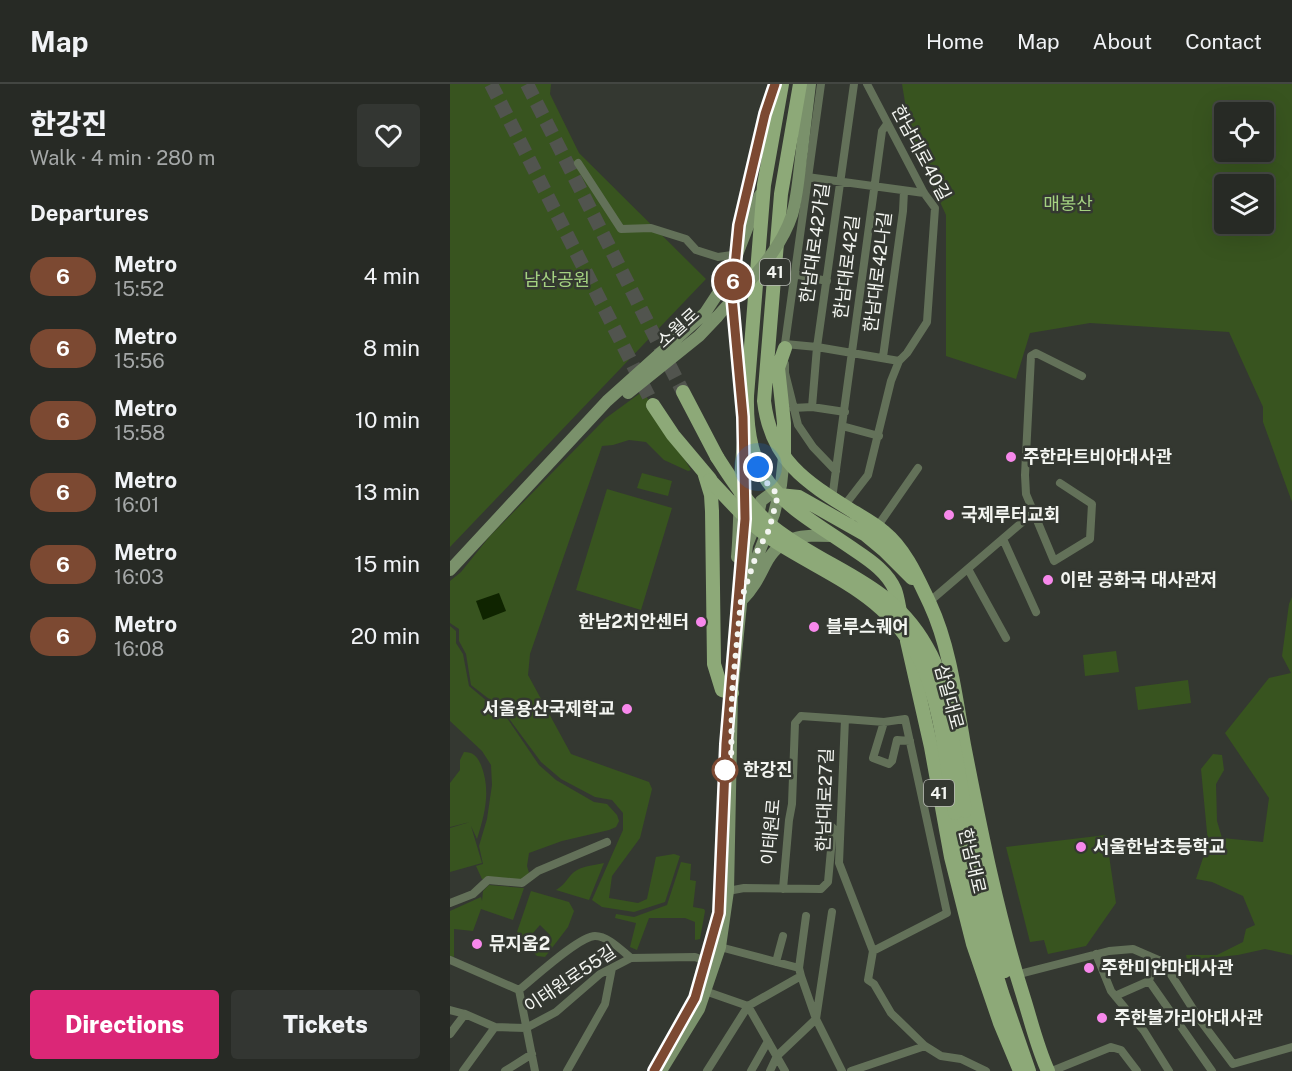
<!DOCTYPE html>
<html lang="en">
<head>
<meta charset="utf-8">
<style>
	body { margin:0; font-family:"Public Sans","Noto Sans KR",sans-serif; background:#333632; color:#f1f3f6; height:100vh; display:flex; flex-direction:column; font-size:22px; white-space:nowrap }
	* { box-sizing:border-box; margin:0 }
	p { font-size:20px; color:#a4a7a7 }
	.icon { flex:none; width:33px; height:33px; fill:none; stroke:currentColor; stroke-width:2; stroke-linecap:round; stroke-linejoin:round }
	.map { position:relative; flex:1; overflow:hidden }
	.sheet { display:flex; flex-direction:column; background:#272a25; width:450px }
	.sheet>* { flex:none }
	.badge { padding:0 12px; border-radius:20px; font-size:21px; line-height:39px }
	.buttons { position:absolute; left:764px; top:18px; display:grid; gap:12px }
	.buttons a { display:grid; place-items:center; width:60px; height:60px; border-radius:6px; background:#272a25; box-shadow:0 6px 24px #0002,0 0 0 2px #434642; font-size:30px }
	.you { position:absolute; width:30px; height:30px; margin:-15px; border:4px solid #fff; border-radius:50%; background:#1a73e8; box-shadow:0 0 0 9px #1a73e833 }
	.map>.badge { position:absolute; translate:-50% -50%; box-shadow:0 0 0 3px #fff }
	h2 { padding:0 30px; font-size:22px; line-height:54px }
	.round { display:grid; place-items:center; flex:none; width:63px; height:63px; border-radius:6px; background:#333632 }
	.summary { display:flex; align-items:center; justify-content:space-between; height:102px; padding:0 30px }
	h1 { font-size:28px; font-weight:800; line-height:45px }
	.button { display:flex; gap:12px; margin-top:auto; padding:12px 30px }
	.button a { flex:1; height:69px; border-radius:6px; background:#db2777; color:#fff; font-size:24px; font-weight:800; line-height:69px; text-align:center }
	.button a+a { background:#333632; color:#f1f3f6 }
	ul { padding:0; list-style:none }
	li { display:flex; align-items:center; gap:18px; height:72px; padding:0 30px }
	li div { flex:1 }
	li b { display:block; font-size:22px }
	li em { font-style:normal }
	li .badge { min-width:66px; font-weight:700; text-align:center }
	header { display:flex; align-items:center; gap:36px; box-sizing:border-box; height:84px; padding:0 30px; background:#272a25; border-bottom:2px solid #434642 }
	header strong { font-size:28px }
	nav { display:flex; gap:33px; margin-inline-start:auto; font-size:21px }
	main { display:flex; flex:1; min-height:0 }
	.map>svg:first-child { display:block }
</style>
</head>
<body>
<header>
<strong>Map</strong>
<nav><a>Home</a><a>Map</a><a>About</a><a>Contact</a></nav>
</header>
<main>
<section class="sheet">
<div class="summary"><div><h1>한강진</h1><p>Walk · 4 min · 280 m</p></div><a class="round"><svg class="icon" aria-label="heart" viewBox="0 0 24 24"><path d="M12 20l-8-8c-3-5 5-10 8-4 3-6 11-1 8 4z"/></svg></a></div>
<h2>Departures</h2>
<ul>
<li><span class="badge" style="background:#7c4932;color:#fff">6</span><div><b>Metro</b><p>15:52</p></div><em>4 min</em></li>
<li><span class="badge" style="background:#7c4932;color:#fff">6</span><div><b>Metro</b><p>15:56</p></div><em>8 min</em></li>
<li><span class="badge" style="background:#7c4932;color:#fff">6</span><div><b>Metro</b><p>15:58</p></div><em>10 min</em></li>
<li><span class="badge" style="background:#7c4932;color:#fff">6</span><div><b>Metro</b><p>16:01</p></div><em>13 min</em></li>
<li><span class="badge" style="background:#7c4932;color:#fff">6</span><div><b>Metro</b><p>16:03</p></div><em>15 min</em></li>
<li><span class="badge" style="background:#7c4932;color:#fff">6</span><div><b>Metro</b><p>16:08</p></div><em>20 min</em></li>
</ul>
<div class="button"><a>Directions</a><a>Tickets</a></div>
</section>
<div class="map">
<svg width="842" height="987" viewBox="0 0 842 987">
	<rect width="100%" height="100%" fill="#343831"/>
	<path fill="#38541f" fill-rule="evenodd" d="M0,0H101L100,10L129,69L256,195L0,463Z
		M452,0H842V418L813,338V323L779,248L640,239L580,249L566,295L496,272V131L461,55ZM774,28H813V68H774ZM774,100H813V140H774Z
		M193,307L241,386L238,387L214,376L196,358L179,356L163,361L152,362L80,570L78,591L121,670L199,698L202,705L190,754L162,792L159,814L188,819L197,815L206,773L224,770L230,772L215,818L184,828L152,823L142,816L173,746V729L162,716L145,713L111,695L91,678L52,625L21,601L16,570L9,557V545L0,539V497L11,488L40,452L156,334Z
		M192,389L222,397L218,412L187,404Z
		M157,405L222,424L191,526L126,506Z
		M842,513V871L815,865L788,871L737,876L736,871H767L793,858L796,845L805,841L793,812L762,798L746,795L758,759L751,685L763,670L772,671L774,686L766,700L767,737L772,754L813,758L819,714L775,649L819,594L841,589L832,572L839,520Z
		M0,542L6,547V559L13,570L19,602L57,634L89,681L106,696L144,718L157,720L167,731L169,737L166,743L159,746L112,757L79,769L77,782L79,789L71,798L32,795L26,782L33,780L29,762L37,735L42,701L41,681L32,667L0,637Z
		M666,567L669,588L635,592L633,571Z
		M738,596L741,619L688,626L685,603Z
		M14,668C23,668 27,672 31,681C41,706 35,730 27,755L21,742L32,779L0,788V744L20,738L0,743V699L10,686V676Z
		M656,751L666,819L636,862L598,870L594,856L580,858L556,763Z
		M231,778L241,780L240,796L246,797L243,823L254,825L255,827L250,855L245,856V838L235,834H199L187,866L180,863L186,839L165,834L166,830L184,833L217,821Z
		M154,779L139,816L106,806C116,800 117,794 124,788C132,782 145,781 154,779Z
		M39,801L74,804L63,836L31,825L23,847L4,845V873L0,872V827L31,813L32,817L33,807Z
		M81,807L119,818L124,827L118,843L95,873L87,872L84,869L100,851L90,841L76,857L67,848Z"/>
	<path fill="#0f2400" d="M49,509L56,527L33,536L26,517Z"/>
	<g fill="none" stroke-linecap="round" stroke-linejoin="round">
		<path stroke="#51544e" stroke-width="14" stroke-dasharray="14 7" stroke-linecap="butt" d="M41,0L203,321
			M77,0L233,308"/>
		<path stroke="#637159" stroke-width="8" d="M128,79L171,145L201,144L236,155L246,166L268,173L289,170
			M357,93L474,109
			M344,190L377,197
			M335,260L367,263L449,277
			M334,267L371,0
			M433,273L453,127L454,107
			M335,280V289L348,341L363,363L386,387
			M362,323L367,263L404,0
			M343,324L362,323L395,328
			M392,342L429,352
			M610,399L642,420L640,455L604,477L576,410L575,391L581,272L586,269L632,292
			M382,415L432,47L437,40
			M394,422L418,391L441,297L449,277L457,269L477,238L485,124L474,109L417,0
			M427,443L468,384
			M553,455L586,528
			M518,485L556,554
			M479,518L583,429
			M434,638L423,674L439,680L442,677L447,656L460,657
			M333,805L339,736L342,720L345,639L351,632L395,635
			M278,807L294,804L371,805L378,798L383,744L375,736
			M0,819L23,810L38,796L72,799L88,787L157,758
			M356,832L349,884L351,892L366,935L392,987
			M270,863L349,884
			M423,867L497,829L455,635L434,638L395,635L389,779L423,867L418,896L424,900L441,929L475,962L491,972L511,975L536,987
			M646,870L661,907L694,947L719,987
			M0,876L69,906
			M326,878L333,852
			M566,891L659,867L683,865L713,878L750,936L783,980L842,963
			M699,897L762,987
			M255,907L298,922L335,987
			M665,912L699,897L705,875
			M0,926L15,930L45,943L76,944L106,928L150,890L181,874L245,873L264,880
			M0,950L15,930
			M13,987L45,943
			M55,987L82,970
			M85,987L69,906C83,895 129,852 145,852C158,852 171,866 181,874
			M117,987L155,920L162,884
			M257,987L298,922L351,892
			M301,987L318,957
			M320,987L327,972L366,935L382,828
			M401,987L475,962
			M602,987L661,963L671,966L687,987"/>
		<path stroke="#7a916b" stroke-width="12" d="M352,66L360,0
			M178,309L249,252L267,233
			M287,473C291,428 288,381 296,338
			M0,486L157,317L255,229L278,194L310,111
			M298,497L324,430L331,401L334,373
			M292,516C303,505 308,495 315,481C331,450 352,451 384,452
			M211,987L249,925L270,863L278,807L282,609L297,461L307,436L311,417L319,411H328"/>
		<path stroke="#8da978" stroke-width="14" d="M332,0L314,101L297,312C295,405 338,420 406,467C421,477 438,489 445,506C448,514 449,524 451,533
			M350,0L331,110L314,317C321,377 356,398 404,428C414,434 425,440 434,448C456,466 468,495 480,520C500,563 506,615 514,661C531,748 548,834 575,918C582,941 588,965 598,987
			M233,308L267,373
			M203,321L223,351L260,395
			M334,371V339L328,284L335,264
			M254,388L261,411L262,427L264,580L272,606L282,609
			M329,411L349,413L416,451L434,466L462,494
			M457,557L481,663L501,773L523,860L550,939L570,987
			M515,727L541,839L555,887
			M505,729L532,844L552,909L579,987"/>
		<path stroke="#7a916b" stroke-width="12" d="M267,233C294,202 329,171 342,131C348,110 349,87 352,66"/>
		<path stroke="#8da978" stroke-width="14" d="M267,373C283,398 301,425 324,444C383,490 444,497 481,571C493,595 496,620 501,646C506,673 511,700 515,727
			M260,396C280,417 299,440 323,456C382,494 438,510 471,578C491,620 497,683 505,729"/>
	</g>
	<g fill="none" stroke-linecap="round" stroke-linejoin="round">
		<defs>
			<path id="line" d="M204,987L245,914L269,829L276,660L295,435L293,333L282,213L289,141L315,30L325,0"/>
		</defs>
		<use href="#line" stroke="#fff" stroke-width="14"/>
		<use href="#line" stroke="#7c4932" stroke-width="9"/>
		<path stroke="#f3f5f1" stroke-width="6" stroke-dasharray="0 10.8" d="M275,686L281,684L282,609L291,516L308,466L319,446L328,411L317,399L308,383"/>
	</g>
	<g fill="#f788eb" stroke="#343831" stroke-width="2">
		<circle cx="561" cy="373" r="6"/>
		<circle cx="499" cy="431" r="6"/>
		<circle cx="598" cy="496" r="6"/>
		<circle cx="251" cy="538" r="6"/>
		<circle cx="364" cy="543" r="6"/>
		<circle cx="177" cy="625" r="6"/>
		<circle cx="631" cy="763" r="6"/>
		<circle cx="27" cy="860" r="6"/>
		<circle cx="639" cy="884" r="6"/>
		<circle cx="652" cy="934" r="6"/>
	</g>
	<circle fill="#fff" stroke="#7c4932" stroke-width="3" cx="275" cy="686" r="12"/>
	<g text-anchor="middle" stroke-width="5" stroke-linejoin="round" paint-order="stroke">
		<g fill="#343831" stroke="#babcb7" stroke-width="1.5">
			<rect x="310" y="175" width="30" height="26" rx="4.5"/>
			<rect x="474" y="696" width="30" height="26" rx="4.5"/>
		</g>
		<g font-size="16" font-weight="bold" fill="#f3f5f1">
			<text x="325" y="194">41</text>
			<text x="489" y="715">41</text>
		</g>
		<g font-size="18" fill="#f3f5f1" stroke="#343831">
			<text transform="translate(471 69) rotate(62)" y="6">한남대로40길</text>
			<text transform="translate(365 159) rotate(-82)" y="6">한남대로42가길</text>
			<text transform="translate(397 183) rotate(-83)" y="6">한남대로42길</text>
			<text transform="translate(428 188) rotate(-83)" y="6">한남대로42나길</text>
			<text transform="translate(228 244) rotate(-42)" y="6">소월로</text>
			<text transform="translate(499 613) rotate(75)" y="6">삼일대로</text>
			<text transform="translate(375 716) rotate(-88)" y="6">한남대로27길</text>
			<text transform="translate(321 748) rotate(-85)" y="6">이태원로</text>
			<text transform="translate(522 777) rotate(77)" y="6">한남대로</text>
			<text transform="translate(120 895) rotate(-34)" y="6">이태원로55길</text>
		</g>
		<g font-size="18" fill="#a4d281" stroke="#343831">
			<text x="618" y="126">매봉산</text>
			<text x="107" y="202">남산공원</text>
		</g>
		<g font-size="18" font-weight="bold" fill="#f3f5f1" stroke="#343831" text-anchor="start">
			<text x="573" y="379">주한라트비아대사관</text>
			<text x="511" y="437">국제루터교회</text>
			<text x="610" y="502">이란 공화국 대사관저</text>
			<text x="239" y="544" text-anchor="end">한남2치안센터</text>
			<text x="376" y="549">블루스퀘어</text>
			<text x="165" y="631" text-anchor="end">서울용산국제학교</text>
			<text x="643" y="769">서울한남초등학교</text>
			<text x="39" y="866">뮤지움2</text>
			<text x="651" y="890">주한미얀마대사관</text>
			<text x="664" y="940">주한불가리아대사관</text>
		</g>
		<g font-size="18" font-weight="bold" fill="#f3f5f1" stroke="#343831" text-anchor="start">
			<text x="293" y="692">한강진</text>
		</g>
	</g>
</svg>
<div class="buttons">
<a><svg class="icon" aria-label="locate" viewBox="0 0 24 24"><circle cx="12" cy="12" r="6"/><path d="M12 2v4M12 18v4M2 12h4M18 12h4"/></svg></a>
<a><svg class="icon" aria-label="layers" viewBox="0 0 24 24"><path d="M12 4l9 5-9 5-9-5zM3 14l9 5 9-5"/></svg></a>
</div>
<div class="you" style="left:308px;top:383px"></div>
<b class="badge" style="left:283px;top:197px;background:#7c4932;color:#fff">6</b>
</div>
</main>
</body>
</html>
